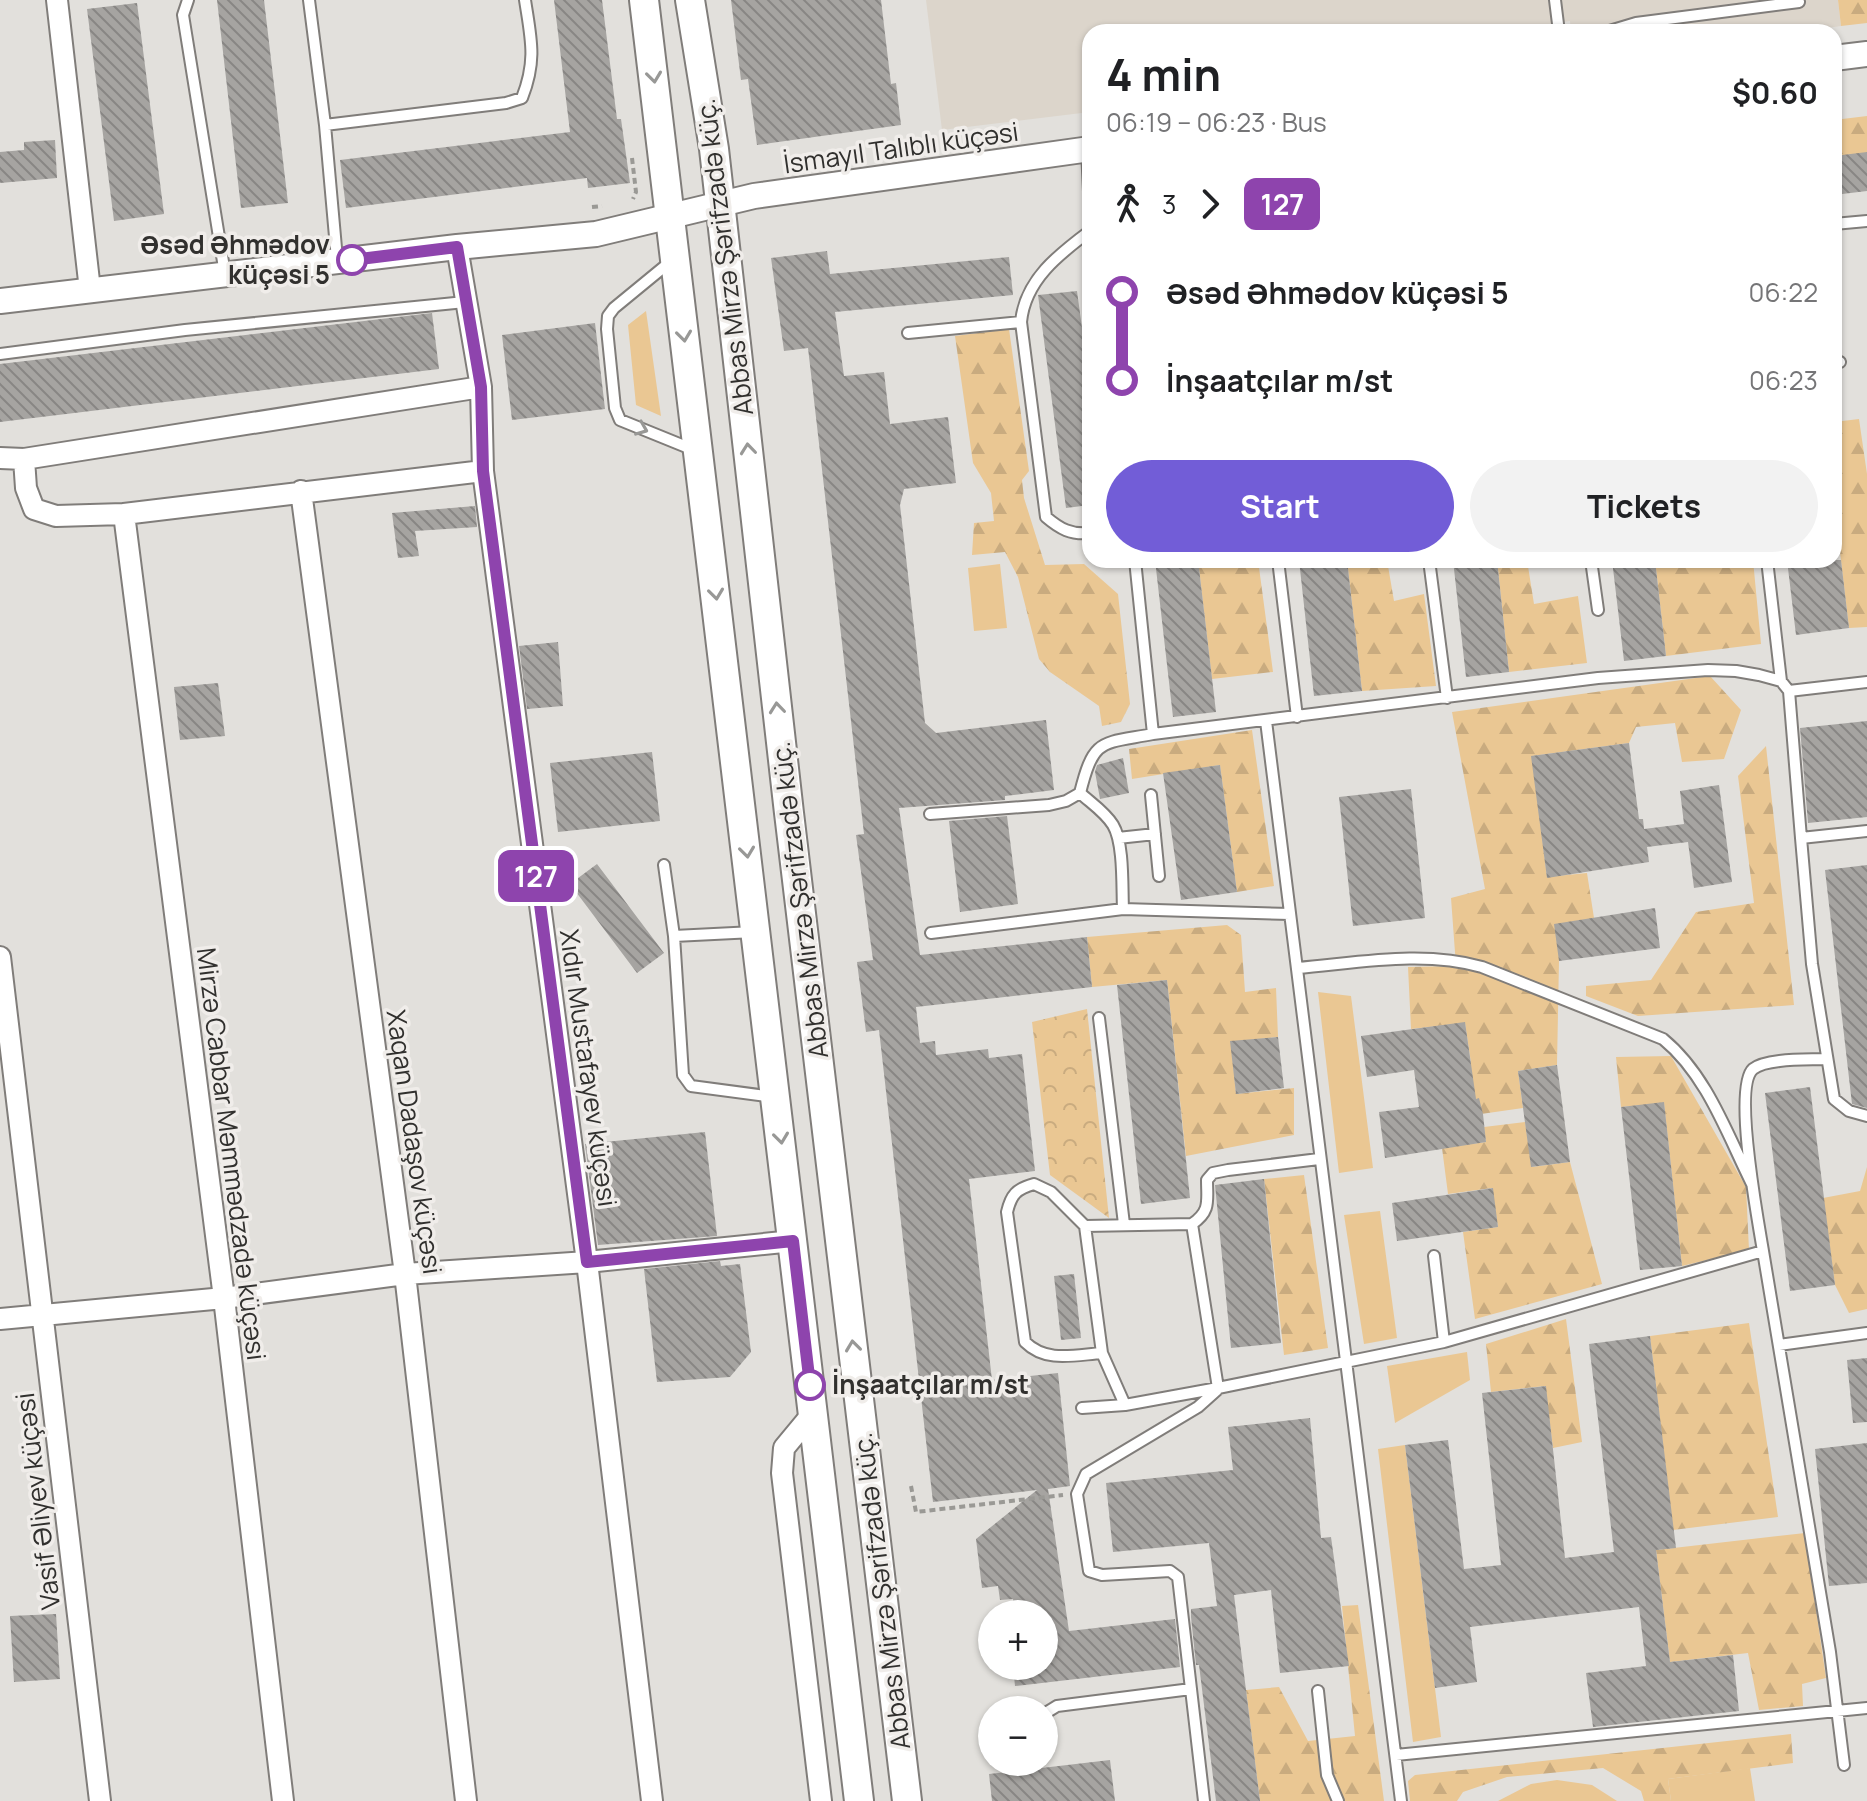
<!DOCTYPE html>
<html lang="en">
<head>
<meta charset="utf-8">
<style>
	body { margin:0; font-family:Manrope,sans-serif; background:#f2f2f2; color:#202124; height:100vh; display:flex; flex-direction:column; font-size:30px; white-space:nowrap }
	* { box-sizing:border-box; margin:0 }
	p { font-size:26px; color:#757577 }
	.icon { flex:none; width:44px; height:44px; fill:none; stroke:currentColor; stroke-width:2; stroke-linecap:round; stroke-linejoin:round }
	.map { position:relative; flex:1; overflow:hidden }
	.sheet { position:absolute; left:1082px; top:24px; width:760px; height:544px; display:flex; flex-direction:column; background:#fff; border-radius:24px; box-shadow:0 2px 6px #0004 }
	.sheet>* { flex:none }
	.badge { padding:0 16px; border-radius:12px; font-size:28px; line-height:52px }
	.buttons { position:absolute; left:978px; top:1600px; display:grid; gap:16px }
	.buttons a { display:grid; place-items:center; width:80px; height:80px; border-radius:50%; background:#fff; box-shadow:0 2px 6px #0004; font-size:40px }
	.map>.badge { position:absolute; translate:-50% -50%; box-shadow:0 0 0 4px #fff }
	.legs { display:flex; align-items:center; gap:12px; height:88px; padding:0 24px; font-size:26px }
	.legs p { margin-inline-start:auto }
	.summary { display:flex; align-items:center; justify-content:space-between; height:136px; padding:0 24px }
	h1 { font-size:44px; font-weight:700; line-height:60px }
	.primary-button { display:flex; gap:16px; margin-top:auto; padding:16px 24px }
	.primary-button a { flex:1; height:92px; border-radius:48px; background:#725dd7; color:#fff; font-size:32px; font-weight:700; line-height:92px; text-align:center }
	.primary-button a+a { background:#f2f2f2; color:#202124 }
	ul { padding:0 24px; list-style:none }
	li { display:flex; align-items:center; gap:28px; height:88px; font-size:30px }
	li i { display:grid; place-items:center; width:12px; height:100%; margin:0 10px; background:currentColor }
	li i::after { content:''; width:20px; height:20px; margin:-10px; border:6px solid; border-radius:50%; background:#fff }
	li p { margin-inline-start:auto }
	li:first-child i { background:linear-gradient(#0000 50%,currentColor 0) }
	li:last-child i { background:linear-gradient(currentColor 50%,#0000 0) }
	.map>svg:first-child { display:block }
</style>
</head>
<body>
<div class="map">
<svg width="1867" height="1801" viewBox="0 0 1867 1801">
	<defs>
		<pattern id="forest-firs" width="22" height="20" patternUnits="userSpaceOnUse" patternTransform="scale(2)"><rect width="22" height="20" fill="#eac793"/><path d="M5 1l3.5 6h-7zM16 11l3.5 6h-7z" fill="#c9ab7f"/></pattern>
		<pattern id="park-crowns" width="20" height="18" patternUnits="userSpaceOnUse" patternTransform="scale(2)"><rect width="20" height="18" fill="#eac793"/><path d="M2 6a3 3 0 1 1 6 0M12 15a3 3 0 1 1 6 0" fill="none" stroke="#c9ab7f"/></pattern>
		<pattern id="building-back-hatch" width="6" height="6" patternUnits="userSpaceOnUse" patternTransform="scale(2)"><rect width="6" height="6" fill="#a6a4a1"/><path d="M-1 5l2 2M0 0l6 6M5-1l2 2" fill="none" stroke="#888684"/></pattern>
	</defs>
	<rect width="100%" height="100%" fill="#e2e0dc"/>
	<path fill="#dcd5cb" d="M926,0H1838L1841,26L1798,32H1571L1570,21L1491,32H1090V112L942,130Z"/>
	<path fill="#eac793" d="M646,311L661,416L636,405L628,325Z
		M1000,564L1007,628L974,631L968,568Z
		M1318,992L1351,996L1373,1168L1339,1173Z
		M1380,1211L1397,1338L1364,1344L1344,1215Z
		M1467,1352L1470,1380L1395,1423L1387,1366Z
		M1405,1445L1441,1737L1413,1742L1378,1449Z
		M1750,1768L1755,1801H1671L1668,1779Z
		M1557,1780L1592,1785L1617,1801H1498L1531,1784Z"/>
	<path fill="url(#forest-firs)" d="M1838,0H1867V23L1841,26Z
		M1867,116V155L1834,156V120Z
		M1009,329L1029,471L1022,480L1024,498L1045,565L1084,564L1118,594L1130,704L1121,722L1102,726L1099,706L1050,672L1039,659L1018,577L1005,552L972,555L974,523L994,521L991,493L973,463L955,336Z
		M1859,419L1867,474V627L1849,628L1834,502V422Z
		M1198,560H1258L1273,672L1212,679Z
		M1347,560H1387L1394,601L1424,594L1436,686L1362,691Z
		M1497,560H1527L1534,604L1578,596L1587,663L1509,672Z
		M1655,560H1753L1761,644L1666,656Z
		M1710,676L1741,710L1724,759L1682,762L1675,723L1636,727L1629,743L1532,756L1547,877L1587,873L1594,918L1559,961L1557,1065L1518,1071L1523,1108L1481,1114L1478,1099L1434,1105L1471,1063L1465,1023L1411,1029L1408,967L1456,966L1451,898L1485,889L1452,712Z
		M1252,730L1274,886L1237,892L1220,765L1132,779L1129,749Z
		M1766,746L1794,1005L1638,1016L1586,996V986L1651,980L1696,912L1754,903L1738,776Z
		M1227,925L1241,935L1245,992L1276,988L1278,1037L1231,1042L1236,1094L1294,1088V1135L1186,1156L1167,980L1092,987L1087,937Z
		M1671,1056L1746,1187L1749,1250L1682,1266L1664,1103L1621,1107L1616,1057Z
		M1525,1122L1532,1167L1570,1162L1602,1284L1475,1319L1463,1232L1498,1227L1492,1188L1448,1194L1442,1148L1486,1142L1484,1127Z
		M1867,1167V1309L1849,1313L1835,1285L1823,1198L1860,1191Z
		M1304,1175L1328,1348L1284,1355L1264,1179Z
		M1566,1319L1582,1442L1553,1448L1545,1386L1491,1392L1486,1344Z
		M1749,1323L1778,1517L1673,1530L1650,1336Z
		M1805,1533L1826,1678L1802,1684L1803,1706L1759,1710L1748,1653L1670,1662L1656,1550Z
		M1358,1605L1384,1801H1344L1342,1798L1334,1801H1260L1246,1690L1279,1687L1308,1741L1355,1736L1342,1606Z
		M1791,1734L1793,1763L1668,1779L1671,1801H1644L1641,1791L1603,1768L1507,1777L1463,1792L1457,1801H1410L1408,1781L1415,1775Z"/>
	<path fill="url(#park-crowns)" d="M1087,1009L1109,1218L1050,1175L1032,1022Z"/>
	<path fill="url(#building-back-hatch)" d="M217,0H264L288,203L241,208Z
		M554,0H602L617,119H621L630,183L588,188L587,178L346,208L340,160L570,132Z
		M731,0H881L891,84L896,83L901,125L757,145L748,79L741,80Z
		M137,3L164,214L114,221L87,9Z
		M55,140L57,178L0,183V152L24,150V142Z
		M1867,152V191L1834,195V156Z
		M827,251L830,274L1009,257L1013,295L835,312L844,376L884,372L890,424L948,417L956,483L904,489L900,505L925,723L936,733L1046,720L1054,790L1005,796V800L899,808L920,955L1087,937L1092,987L916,1007L920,1043L935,1041L936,1055L988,1049L989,1058L1022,1054L1035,1171L969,1179L992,1380L1058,1373L1070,1486L1048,1489L1069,1631L1175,1619L1180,1667L1015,1686L1013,1666H1044V1611L1016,1614L1013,1599L1000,1600L998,1586L982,1588L976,1539L1037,1490L933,1502L879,1030L866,1032L857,962L873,960L856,835L864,834L808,348L784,351L771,258Z
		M1077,291L1090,387V505L1066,508L1038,295Z
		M432,313L439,369L0,422V364Z
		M595,323L605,409L512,420L502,335Z
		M475,506L477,527L415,531L419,556L398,558L392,513Z
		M1155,560H1198L1216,712L1173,717Z
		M1299,560H1347L1362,691L1314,696Z
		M1453,560H1497L1509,672L1466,677Z
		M1612,560H1655L1666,656L1624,661Z
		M1787,560H1841L1849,628L1796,635Z
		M558,642L563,706L527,709L519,646Z
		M218,683L225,736L180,740L174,687Z
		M1867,721V817L1808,823L1800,728Z
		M1629,743L1639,819H1643L1644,829L1684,824L1680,791L1719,785L1732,882L1694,888L1688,842L1647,847L1649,862L1547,878L1531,756Z
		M652,752L660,821L558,832L550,763Z
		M1123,758L1129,793L1100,799L1095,772L1097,765Z
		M1220,765L1237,892L1181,900L1163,773Z
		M1411,789L1425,918L1353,926L1339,797Z
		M1007,816L1018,904L960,912L949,821Z
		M597,864L664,953L637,973L570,884Z
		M1867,865V1108L1852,1104L1825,870Z
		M1655,908L1660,948L1559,961L1554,924Z
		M1167,980L1190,1198L1141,1204L1117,985Z
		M1465,1022L1476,1099L1479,1098L1483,1114L1486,1142L1385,1158L1379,1112L1419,1107L1414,1070L1367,1077L1361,1036Z
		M1278,1037L1284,1088L1236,1094L1230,1041Z
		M1557,1065L1570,1162L1531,1167L1518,1071Z
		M1810,1087L1835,1285L1790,1291L1765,1093Z
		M1664,1102L1682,1266L1640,1270L1621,1107Z
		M705,1132L717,1236L598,1245L585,1144Z
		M1264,1179L1281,1343L1231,1348L1215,1185Z
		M1493,1188L1498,1227L1397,1241L1392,1203Z
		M720,1261L721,1266L740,1264L751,1352L730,1377L657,1382L644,1269Z
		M1074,1274L1081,1338L1061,1340L1054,1276Z
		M1650,1336L1676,1548L1656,1550L1670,1662L1733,1655L1739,1711L1593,1727L1586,1673L1646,1666L1639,1607L1470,1627L1477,1682L1435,1688L1405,1445L1448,1440L1464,1569L1501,1565L1482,1393L1546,1386L1565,1558L1614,1552L1589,1344Z
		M1867,1358V1422L1853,1423L1847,1360Z
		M1310,1418L1321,1538L1331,1537L1349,1666L1280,1673L1271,1590L1234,1595L1260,1801H1216L1199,1665H1196L1191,1617V1609L1217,1606L1209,1543L1113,1552L1106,1483L1233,1470L1228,1427Z
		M1867,1443V1583L1829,1586L1815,1449Z
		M56,1614L60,1679L14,1682L10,1616Z
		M1110,1760L1115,1801H992L989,1774Z"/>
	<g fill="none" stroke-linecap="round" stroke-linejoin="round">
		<defs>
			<path id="service" d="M188,0L183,15L225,274
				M309,0L325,125
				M1555,0L1559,32
				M1606,32L1636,23L1799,2
				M1087,150L1090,212
				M1834,224L1867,221
				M1090,231C1059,254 1025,280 1021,322L1046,517C1060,529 1071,535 1090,533
				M337,259L325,125L506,103L522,98C537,60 531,39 525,0
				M670,262L614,308L608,316L607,329L615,408L620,420L694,450
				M908,333L1021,322
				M0,354L185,330L465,302
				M1834,363L1840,362
				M1135,560L1153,734
				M1278,560L1297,717
				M1429,560L1447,698
				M1591,560L1598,610
				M1767,560L1781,681
				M1789,691L1801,838
				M1266,721L1401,1801
				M1080,793C1091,803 1105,812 1113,825C1124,843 1122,887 1123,909
				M1151,795L1159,876
				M930,814L1049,805L1066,801L1080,793C1094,737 1101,744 1153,734L1598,678L1708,670L1736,671L1759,675L1781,681L1789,691L1867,682
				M1867,831L1801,838L1812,964L1834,1099L1849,1111L1867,1116
				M1118,838L1155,834
				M664,865L674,936L683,1075L691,1086L774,1097
				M931,933L1123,909L1290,914
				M674,936L754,932
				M1297,968C1358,963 1423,950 1482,967L1663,1039C1707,1075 1727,1134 1752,1184
				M1099,1018L1124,1224
				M1085,1226L1192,1224
				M1763,1251C1758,1221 1733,1087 1753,1069C1767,1058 1808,1060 1826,1059
				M1434,1256L1444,1342
				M1779,1345L1867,1333
				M1102,1353C1074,1355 1046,1363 1025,1342L1007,1212C1011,1195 1016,1189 1034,1184L1051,1192L1085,1226L1102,1353L1125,1405
				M1218,1388L1192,1224C1211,1211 1207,1201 1207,1180L1213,1173L1228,1170L1319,1159
				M1082,1408L1125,1405L1218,1388L1444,1342L1763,1251L1830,1652L1844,1765
				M1318,1691L1327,1775L1338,1801
				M1044,1714L1057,1706L1191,1689
				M1396,1755L1867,1708
				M1204,1801L1178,1577L1170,1571L1102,1575L1089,1571L1077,1494L1086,1474L1198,1407L1217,1390"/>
			<path id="minor" d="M57,0L90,290
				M457,247L481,387L483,471L587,1262L652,1801
				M0,458L24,459L26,488L34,509L56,516L124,514L483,471
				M24,459L481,387
				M301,491L405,1274L466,1801
				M124,514L224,1298L283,1801
				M0,957L100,1801
				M0,1319L224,1298L405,1274L587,1262L793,1241
				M813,1413L784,1448L782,1473L821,1801"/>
			<path id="tertiary" d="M1834,58L1867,54
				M0,301L457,247L596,234L754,196L1090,149"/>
			<path id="secondary" d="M644,0L859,1801
				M690,0L714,149L789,813L907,1801"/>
		</defs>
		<use href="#service" stroke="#807d7a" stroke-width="14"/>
		<use href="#minor" stroke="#807d7a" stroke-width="24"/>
		<use href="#tertiary" stroke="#807d7a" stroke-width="28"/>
		<use href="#secondary" stroke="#807d7a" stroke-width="32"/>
		<path stroke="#9a9995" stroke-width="4" stroke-dasharray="6 4" stroke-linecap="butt" d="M632,158L636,192L633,199
			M592,207L602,206
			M911,1486L916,1512L1063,1495"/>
		<use href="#service" stroke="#fff" stroke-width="10"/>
		<use href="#minor" stroke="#fff" stroke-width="20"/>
		<use href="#tertiary" stroke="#fff" stroke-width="24"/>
		<use href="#secondary" stroke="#fff" stroke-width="28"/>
	</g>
	<defs><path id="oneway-chevron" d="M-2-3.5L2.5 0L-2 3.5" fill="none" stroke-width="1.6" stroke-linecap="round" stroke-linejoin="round" transform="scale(2)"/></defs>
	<g stroke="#989896">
		<use href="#oneway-chevron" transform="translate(654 77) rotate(83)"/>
		<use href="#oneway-chevron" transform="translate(684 336) rotate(83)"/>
		<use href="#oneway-chevron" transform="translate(642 429) rotate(22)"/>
		<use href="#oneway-chevron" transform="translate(748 449) rotate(-96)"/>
		<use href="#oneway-chevron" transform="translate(716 594) rotate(83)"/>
		<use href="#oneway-chevron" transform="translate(777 708) rotate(-96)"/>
		<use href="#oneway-chevron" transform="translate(747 852) rotate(83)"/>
		<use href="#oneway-chevron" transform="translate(781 1138) rotate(83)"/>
		<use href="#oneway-chevron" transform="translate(853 1346) rotate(-97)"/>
	</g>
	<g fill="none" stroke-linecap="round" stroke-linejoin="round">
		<defs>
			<path id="line-1" d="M352,260L457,247L481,387L483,471L587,1262L793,1241L810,1385"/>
		</defs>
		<use href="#line-1" stroke="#fff" stroke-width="18"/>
		<use href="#line-1" stroke="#8e44ad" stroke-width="12"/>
	</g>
	<g fill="#fff" stroke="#8e44ad" stroke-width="4">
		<circle cx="352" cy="260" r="14"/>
		<circle cx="810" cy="1385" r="14"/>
	</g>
	<g text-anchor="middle" stroke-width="7" stroke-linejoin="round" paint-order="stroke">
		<g font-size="26" fill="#31302e" stroke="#f0edea">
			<text transform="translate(901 148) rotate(-8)" y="9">İsmayıl Talıblı küçəsi</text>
			<text transform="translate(725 257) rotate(-97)" y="9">Abbas Mirzə Şərifzadə küç.</text>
			<text transform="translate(800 900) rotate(-97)" y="9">Abbas Mirzə Şərifzadə küç.</text>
			<text transform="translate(588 1068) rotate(82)" y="9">Xıdır Mustafayev küçəsi</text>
			<text transform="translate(414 1142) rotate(82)" y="9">Xaqan Dadaşov küçəsi</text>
			<text transform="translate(231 1154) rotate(83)" y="9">Mirzə Cabbar Məmmədzadə küçəsi</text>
			<text transform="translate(38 1501) rotate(-97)" y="9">Vasif Əliyev küçəsi</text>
			<text transform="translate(882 1591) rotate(-97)" y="9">Abbas Mirzə Şərifzadə küç.</text>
		</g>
		<g font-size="26" font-weight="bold" fill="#31302e" stroke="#f0edea" text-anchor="end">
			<text x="330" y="254">Əsəd Əhmədov<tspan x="330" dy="30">küçəsi 5</tspan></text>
			<text x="832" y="1394" text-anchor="start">İnşaatçılar m/st</text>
		</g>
	</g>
</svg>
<div class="buttons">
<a>+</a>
<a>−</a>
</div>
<b class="badge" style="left:536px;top:876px;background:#8e44ad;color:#fff">127</b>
<section class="sheet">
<div class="summary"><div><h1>4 min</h1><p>06:19 – 06:23 · Bus</p></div><b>$0.60</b></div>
<div class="legs"><svg class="icon" aria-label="walk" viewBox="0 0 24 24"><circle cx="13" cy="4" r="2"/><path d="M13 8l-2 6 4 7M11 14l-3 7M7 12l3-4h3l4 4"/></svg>3<svg class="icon" aria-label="forward" viewBox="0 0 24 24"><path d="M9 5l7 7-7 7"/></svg><b class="badge" style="background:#8e44ad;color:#fff">127</b></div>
<ul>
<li><i style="color:#8e44ad"></i><b>Əsəd Əhmədov küçəsi 5</b><p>06:22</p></li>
<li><i style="color:#8e44ad"></i><b>İnşaatçılar m/st</b><p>06:23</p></li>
</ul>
<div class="primary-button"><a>Start</a><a>Tickets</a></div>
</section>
</div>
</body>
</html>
